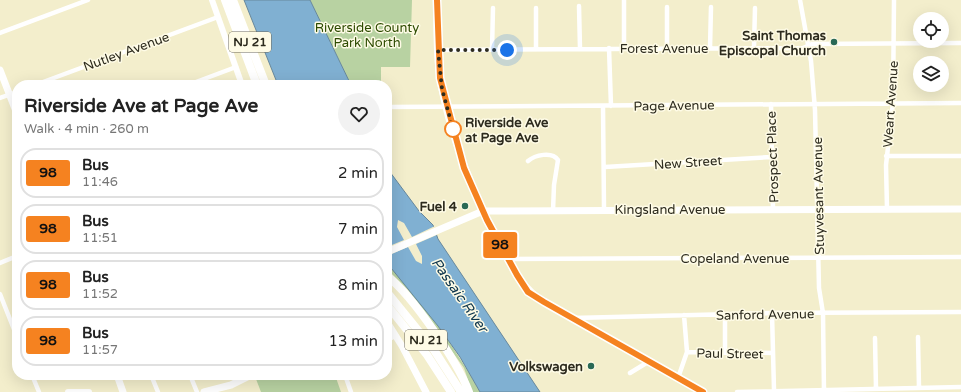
<!DOCTYPE html>
<html lang="en">
<head>
<meta charset="utf-8">
<style>
	body { margin:0; font-family:"Varela Round",sans-serif; background:#f2f2f2; color:#222; height:100vh; display:flex; flex-direction:column; font-size:15px; white-space:nowrap }
	* { box-sizing:border-box; margin:0 }
	p { font-size:13px; color:#767676 }
	.icon { flex:none; width:22px; height:22px; fill:none; stroke:currentColor; stroke-width:2; stroke-linecap:round; stroke-linejoin:round }
	.map { position:relative; flex:1; overflow:hidden }
	.drawer { position:absolute; left:12px; top:80px; width:380px; height:300px; display:flex; flex-direction:column; background:#fff; border-radius:16px; box-shadow:0 4px 16px #0002 }
	.drawer>* { flex:none }
	.badge { padding:0 8px; border-radius:3px; font-size:14px; line-height:26px }
	.buttons { position:absolute; left:913px; top:12px; display:grid; gap:8px }
	.buttons a { display:grid; place-items:center; width:36px; height:36px; border-radius:50%; background:#fff; box-shadow:0 4px 16px #0002; font-size:20px }
	.you { position:absolute; width:20px; height:20px; margin:-10px; border:3px solid #fff; border-radius:50%; background:#1a73e8; box-shadow:0 0 0 6px #1a73e833 }
	.map>.badge { position:absolute; translate:-50% -50%; box-shadow:0 0 0 2px #fff }
	.round { display:grid; place-items:center; flex:none; width:42px; height:42px; border-radius:21px; background:#f2f2f2 }
	.head { display:flex; align-items:center; justify-content:space-between; height:68px; padding:0 12px }
	h1 { font-size:19px; font-weight:700; line-height:30px }
	ul { padding:0; list-style:none }
	li { display:flex; align-items:center; gap:12px; height:50px; margin:0 8px 6px; padding:0 4px; border:2px solid #e0e0e0; border-radius:16px }
	li div { flex:1 }
	li b { display:block; font-size:15px }
	li em { font-style:normal }
	li .badge { min-width:44px; font-weight:700; text-align:center }
	.map>svg:first-child { display:block }
</style>
</head>
<body>
<div class="map">
<svg width="961" height="392" viewBox="0 0 961 392">
	<rect width="100%" height="100%" fill="#f3eecc"/>
	<path fill="#b8d2a2" d="M310,0H412L410,67H381V85H351Z
		M387,263C423,302 454,346 480,392H472L464,368L408,290L387,269Z
		M261,375H335L341,392H261L256,379Z"/>
	<path fill="#80b0d2" stroke="#67889c" d="M244,0H310L351,85H278Z
		M387,168L419,211L433,225L438,239L540,392H480L460,357L438,326L387,263Z"/>
	<path fill="#f3eecc" d="M398,220L404,223L412,237L435,226L439,234L416,244L422,256V264L416,261L408,247L387,256V247L404,240L397,227Z"/>
	<g fill="none" stroke-linecap="round" stroke-linejoin="round">
		<path stroke="#fff" stroke-width="4.5" d="M624,0V48
			M800,0L811,61L815,110L819,288L823,313L824,392
			M579,6L580,49
			M667,7V49
			M0,33L88,0
			M754,47L755,8
			M609,48L611,106
			M710,48L711,7
			M536,49V8
			M438,50L803,48L812,44L961,43
			M492,50L493,8
			M35,85L218,17
			M188,85L236,67
			M0,98L17,92
			M771,104L773,209
			M603,106L604,209
			M387,107L961,103
			M886,156H961
			M528,161C535,155 552,151 558,160L554,185L553,211
			M605,167L771,157
			M887,209L886,165L893,103L894,0
			M508,259L961,257
			M0,263L17,256
			M0,294L17,337
			M772,313L774,390
			M725,315V353
			M573,318L772,313L961,312
			M918,337L919,388
			M875,338L876,389
			M387,341L396,335
			M687,352L773,353
			M630,373L648,362
			M32,375L39,392
			M151,375L158,392
			M190,375L197,392
			M345,375L351,392
			M678,378L687,352L684,315
			M737,392L961,387"/>
		<path stroke="#fff" stroke-width="6" d="M212,0L242,85
			M68,392H89"/>
		<path stroke="#fff" stroke-width="7" d="M0,70L17,114
			M387,252L483,211L961,209
			M387,322L402,346L426,392
			M117,375L123,392
			M204,392L231,385L251,375"/>
		<path stroke="#fff" stroke-width="7" d="M437,0C437,26 436,53 440,79C450,137 473,193 500,245C512,267 522,288 544,302L703,392"/>
		<path stroke="#fff" stroke-width="8" d="M225,0L257,85
			M233,0L266,85
			M387,276C413,296 457,361 469,392
			M387,292L434,350L461,392
			M387,305L427,355L451,392"/>
	</g>
	<g fill="none" stroke-linecap="round" stroke-linejoin="round">
		<defs>
			<path id="line" d="M437,0L440,78L464,168L487,220L517,275L528,292L544,302L703,392"/>
		</defs>
		<use href="#line" stroke="#fff" stroke-width="9"/>
		<use href="#line" stroke="#f58220" stroke-width="6"/>
		<path stroke="#2d2b1e" stroke-width="4" stroke-dasharray="0 7.2" d="M453,129L442,89L438,50H507"/>
	</g>
	<g fill="#296956" stroke="#fefbe6" stroke-width="1.5">
		<circle cx="834" cy="42" r="4"/>
		<circle cx="465" cy="206" r="4"/>
		<circle cx="591" cy="366" r="4"/>
	</g>
	<circle fill="#fff" stroke="#f58220" stroke-width="2" cx="453" cy="129" r="8"/>
	<g text-anchor="middle" stroke-width="3" stroke-linejoin="round" paint-order="stroke">
		<g fill="#fefbe6" stroke="#6c695a" stroke-width="1">
			<rect x="229" y="32" width="42" height="20" rx="3"/>
			<rect x="405" y="330" width="42" height="20" rx="3"/>
		</g>
		<g font-size="12" font-weight="bold" fill="#2d2b1e">
			<text x="250" y="46">NJ 21</text>
			<text x="426" y="344">NJ 21</text>
		</g>
		<g font-size="13" fill="#2d4b01" stroke="#fefbe6">
			<text x="367" y="32">Riverside County<tspan x="367" dy="15">Park North</tspan></text>
		</g>
		<g font-size="13" font-weight="bold" fill="#2d2b1e" stroke="#fefbe6" text-anchor="end">
			<text x="826" y="40">Saint Thomas<tspan x="826" dy="15">Episcopal Church</tspan></text>
			<text x="457" y="211">Fuel 4</text>
			<text x="583" y="371">Volkswagen</text>
		</g>
		<g font-size="13" fill="#2d2b1e" stroke="#fefbe6">
			<text x="664" y="53">Forest Avenue</text>
			<text transform="translate(126 51) rotate(-20)" y="5">Nutley Avenue</text>
			<text transform="translate(890 104) rotate(-86)" y="5">Weart Avenue</text>
			<text transform="translate(674 105) rotate(-1)" y="5">Page Avenue</text>
			<text transform="translate(772 157) rotate(-92)" y="5">Prospect Place</text>
			<text transform="translate(688 162) rotate(-4)" y="5">New Street</text>
			<text transform="translate(818 196) rotate(-91)" y="5">Stuyvesant Avenue</text>
			<text x="670" y="214">Kingsland Avenue</text>
			<text x="735" y="263">Copeland Avenue</text>
			<text transform="translate(765 314) rotate(-1)" y="5">Sanford Avenue</text>
			<text transform="translate(730 353) rotate(1)" y="5">Paul Street</text>
		</g>
		<g font-size="13" font-weight="bold" fill="#2d2b1e" stroke="#fefbe6" text-anchor="start">
			<text x="465" y="127">Riverside Ave<tspan x="465" dy="15">at Page Ave</tspan></text>
		</g>
		<g font-size="14" font-style="italic" fill="#0e364e" stroke="#fefbe6">
			<text transform="translate(460 295) rotate(55)" y="5">Passaic River</text>
		</g>
	</g>
</svg>
<div class="buttons">
<a><svg class="icon" aria-label="locate" viewBox="0 0 24 24"><circle cx="12" cy="12" r="6"/><path d="M12 2v4M12 18v4M2 12h4M18 12h4"/></svg></a>
<a><svg class="icon" aria-label="layers" viewBox="0 0 24 24"><path d="M12 4l9 5-9 5-9-5zM3 14l9 5 9-5"/></svg></a>
</div>
<div class="you" style="left:507px;top:50px"></div>
<b class="badge" style="left:500px;top:245px;background:#f58220;color:#111">98</b>
<section class="drawer">
<div class="head"><div><h1>Riverside Ave at Page Ave</h1><p>Walk · 4 min · 260 m</p></div><a class="round"><svg class="icon" aria-label="heart" viewBox="0 0 24 24"><path d="M12 20l-8-8c-3-5 5-10 8-4 3-6 11-1 8 4z"/></svg></a></div>
<ul>
<li><span class="badge" style="background:#f58220;color:#111">98</span><div><b>Bus</b><p>11:46</p></div><em>2 min</em></li>
<li><span class="badge" style="background:#f58220;color:#111">98</span><div><b>Bus</b><p>11:51</p></div><em>7 min</em></li>
<li><span class="badge" style="background:#f58220;color:#111">98</span><div><b>Bus</b><p>11:52</p></div><em>8 min</em></li>
<li><span class="badge" style="background:#f58220;color:#111">98</span><div><b>Bus</b><p>11:57</p></div><em>13 min</em></li>
</ul>
</section>
</div>
</body>
</html>
